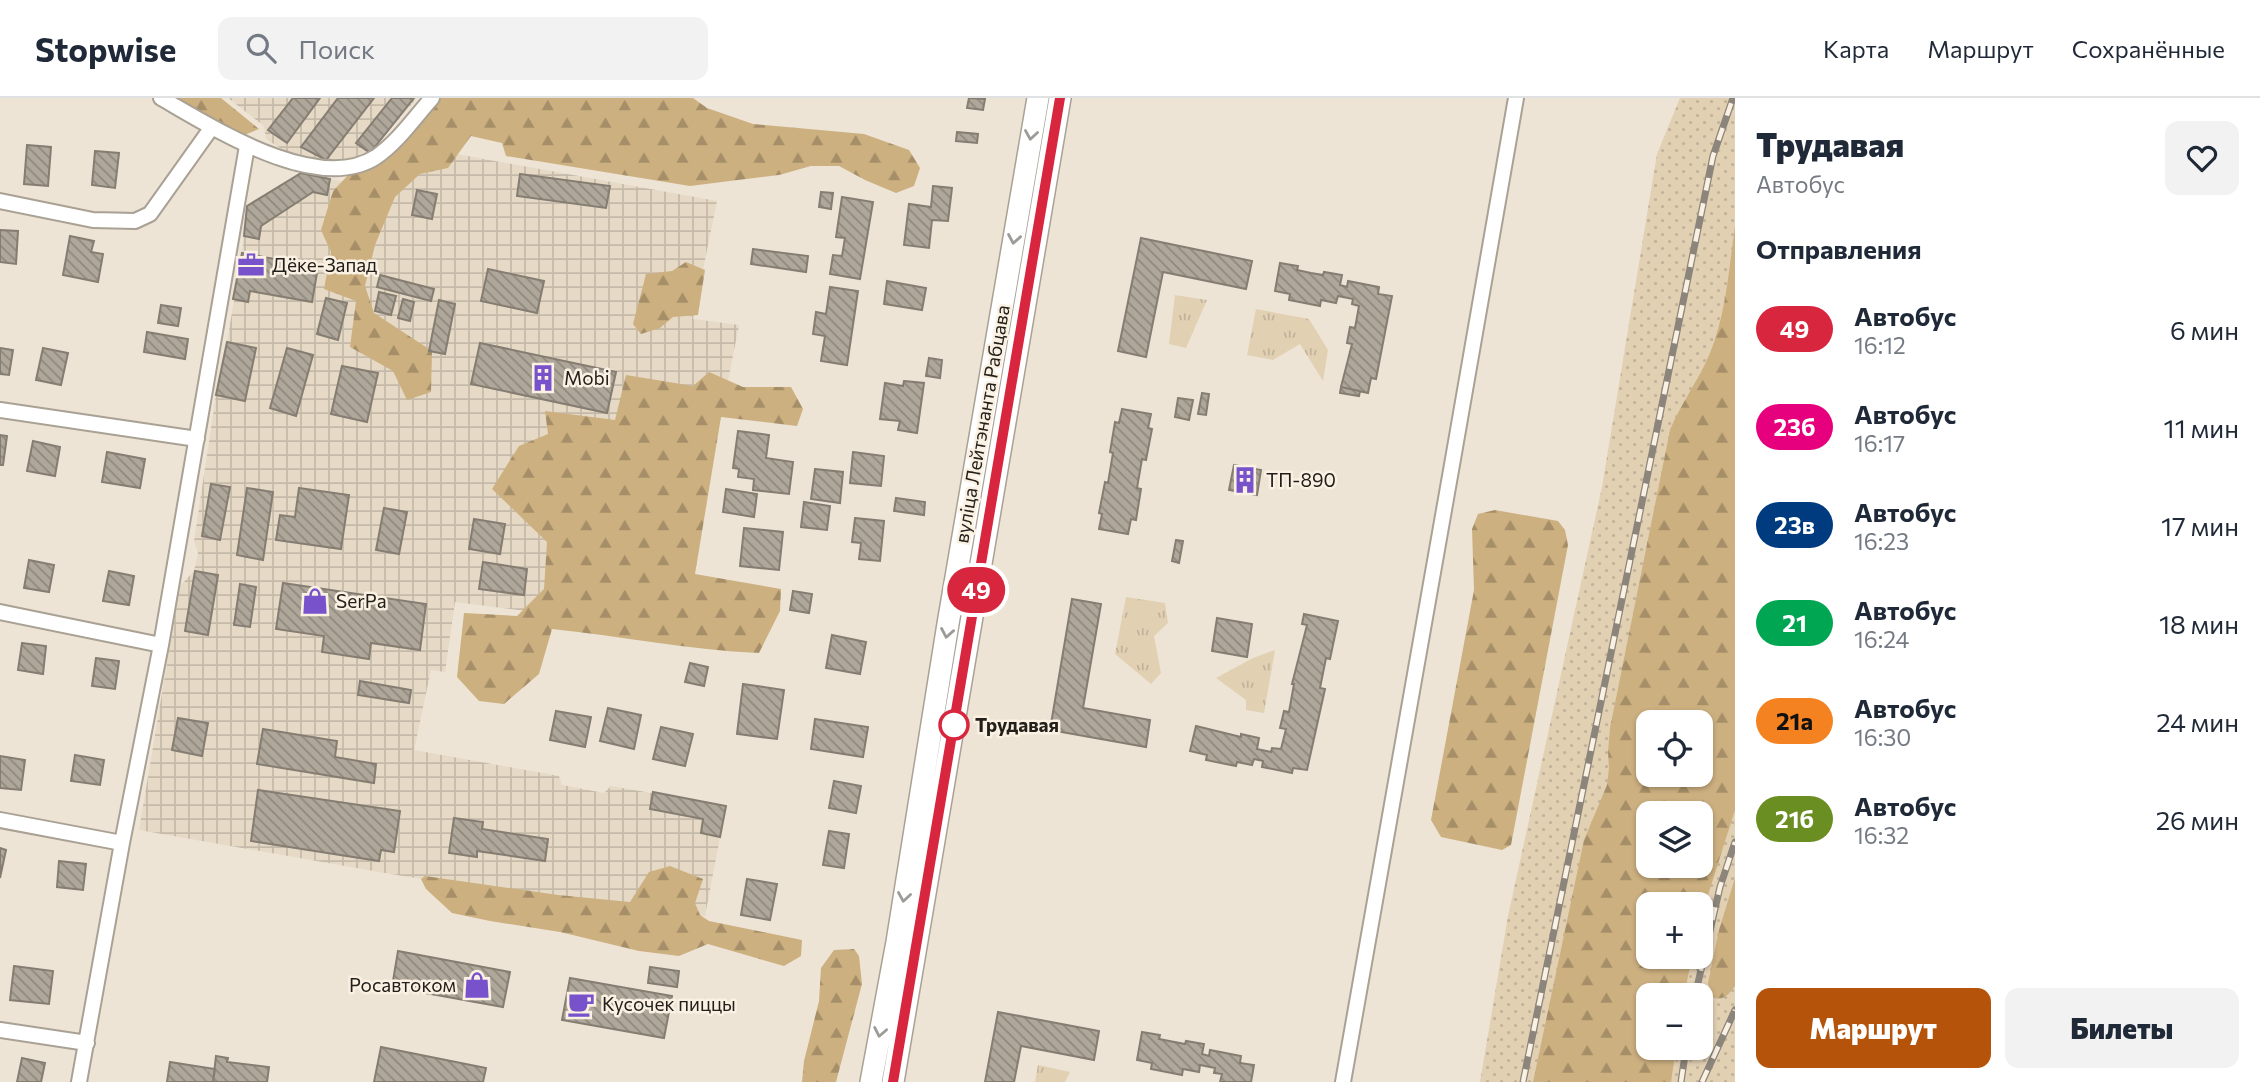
<!DOCTYPE html>
<html lang="ru">
<head>
<meta charset="utf-8">
<style>
	body { margin:0; font-family:Commissioner,sans-serif; background:#f2f2f3; color:#1f2937; height:100vh; display:flex; flex-direction:column; font-size:26px; white-space:nowrap }
	* { box-sizing:border-box; margin:0 }
	p { font-size:23px; color:#747a83 }
	.icon { flex:none; width:38px; height:38px; fill:none; stroke:currentColor; stroke-width:2; stroke-linecap:round; stroke-linejoin:round }
	.map { position:relative; flex:1; overflow:hidden }
	.side { display:flex; flex-direction:column; background:#fff; width:525px }
	.side>* { flex:none }
	.badge { padding:0 14px; border-radius:23px; font-size:24px; line-height:46px }
	.fabs { position:absolute; left:1636px; top:612px; display:grid; gap:14px }
	.fabs a { display:grid; place-items:center; width:77px; height:77px; border-radius:14px; background:#fff; box-shadow:0 2px 5px #0004; font-size:35px }
	.map>.badge { position:absolute; translate:-50% -50%; box-shadow:0 0 0 4px #fff }
	h2 { padding:0 21px; font-size:26px; line-height:63px }
	.round { display:grid; place-items:center; flex:none; width:74px; height:74px; border-radius:14px; background:#f2f2f3 }
	.overview { display:flex; align-items:center; justify-content:space-between; height:119px; padding:0 21px }
	h1 { font-size:33px; font-weight:800; line-height:52px }
	.primary-button { display:flex; gap:14px; margin-top:auto; padding:14px 21px }
	.primary-button a { flex:1; height:80px; border-radius:14px; background:#b45309; color:#fff; font-size:28px; font-weight:800; line-height:80px; text-align:center }
	.primary-button a+a { background:#f2f2f3; color:#1f2937 }
	ul { padding:0; list-style:none }
	li { display:flex; align-items:center; gap:21px; height:98px; padding:0 21px }
	li div { flex:1 }
	li b { display:block; font-size:26px }
	li em { font-style:normal }
	li .badge { min-width:77px; font-weight:700; text-align:center }
	header { display:flex; align-items:center; gap:42px; box-sizing:border-box; height:98px; padding:0 35px; background:#fff; border-bottom:2px solid #e0e1e3 }
	header strong { font-size:33px }
	nav { display:flex; gap:38px; margin-inline-start:auto; font-size:24px }
	.search { width:490px; height:63px; background:#f2f2f3; display:flex; align-items:center; gap:18px; box-sizing:border-box; padding:0 24px; border-radius:14px; color:#747a83; font-size:26px }
	main { display:flex; flex:1; min-height:0 }
	.map>svg:first-child { display:block }
</style>
</head>
<body>
<header>
<strong>Stopwise</strong>
<div class="search"><svg class="icon" aria-label="search" viewBox="0 0 24 24"><circle cx="10" cy="10" r="6"/><path d="M15 15l6 6"/></svg>Поиск</div>
<nav><a>Карта</a><a>Маршрут</a><a>Сохранённые</a></nav>
</header>
<main>
<div class="map">
<svg width="1735" height="984" viewBox="0 0 1735 984">
	<defs>
		<pattern id="industrial-grid" width="8" height="8" patternUnits="userSpaceOnUse" patternTransform="scale(1.75)"><rect width="8" height="8" fill="#e6d9c5"/><path d="M0 4h8M4 0v8" fill="none" stroke="#c5baa9"/></pattern>
		<pattern id="grass-dots" width="8" height="8" patternUnits="userSpaceOnUse" patternTransform="scale(1.75)"><rect width="8" height="8" fill="#e2d0b3"/><path d="M2 2h.1M6 6h.1" fill="none" stroke="#c2b299" stroke-width="1.8" stroke-linecap="round"/></pattern>
		<pattern id="forest-firs" width="22" height="20" patternUnits="userSpaceOnUse" patternTransform="scale(1.75)"><rect width="22" height="20" fill="#cdb080"/><path d="M5 1l3.5 6h-7zM16 11l3.5 6h-7z" fill="#a68f68"/></pattern>
		<pattern id="park-tufts" width="24" height="20" patternUnits="userSpaceOnUse" patternTransform="scale(1.75)"><rect width="24" height="20" fill="#e2d0b3"/><path d="M3 7l-1-3M5 7V3M7 7l1-3M15 17l-1-3M17 17v-4M19 17l1-3" fill="none" stroke="#c2b299"/></pattern>
		<pattern id="building-back-hatch" width="6" height="6" patternUnits="userSpaceOnUse" patternTransform="scale(1.75)"><rect width="6" height="6" fill="#afa79a"/><path d="M-1 5l2 2M0 0l6 6M5-1l2 2" fill="none" stroke="#8e887d"/></pattern>
	</defs>
	<rect width="100%" height="100%" fill="#ede4d6"/>
	<path fill="url(#industrial-grid)" d="M228,0H417L370,55L351,61L326,62L285,53L266,41L264,28Z
		M429,51L717,103L693,221L739,227L679,532L455,504L445,574L431,572L414,652L559,678L562,687L604,695L611,688L726,708L705,818L408,779L139,732L180,488L194,473L198,455L194,443L216,297L227,244L242,155L247,108L301,75L384,92Z"/>
	<path fill="url(#grass-dots)" fill-rule="evenodd" d="M1680,0H1735V984H1480L1508,818L1602,389L1657,56ZM1648,625H1701V677H1648ZM1648,716H1701V768H1648ZM1648,807H1701V859H1648ZM1648,898H1701V950H1648Z"/>
	<path fill="url(#forest-firs)" fill-rule="evenodd" d="M178,0H221L259,31L242,38Z
		M437,0H693L707,10L753,26L864,36L909,52L920,70L914,88L896,95L865,82L839,68H811L779,77L690,88L506,58L502,45L471,38L448,70L420,76L395,99L375,147L365,188L374,215L432,253L431,294L407,302L393,273L350,249L356,203L324,191L331,154L321,132L333,93L351,74L378,68Z
		M1735,128V712L1701,819V807H1648V859H1692L1684,898H1648V950H1676L1671,984H1533L1584,742L1607,687L1609,670L1608,654L1610,630L1670,332C1681,305 1699,282 1710,255C1726,216 1729,170 1735,128ZM1648,625H1701V677H1648ZM1648,716H1701V768H1648Z
		M686,164L705,172L698,217L673,219L660,230L641,236L633,226L646,176L672,173Z
		M709,274L743,289H791L803,311L797,328L721,319L695,476L781,491L780,513L759,555C689,552 621,538 552,531L539,576L504,606L479,603L457,579L464,515L517,518L544,491L547,444L492,391L519,348L548,336L545,313L615,322L626,277L693,288Z
		M1495,412L1558,423L1565,432L1568,447L1511,747L1502,752L1441,739L1431,722L1474,492L1472,431L1478,416Z
		M670,768L703,781L695,805L700,817L709,823L802,842L801,858L784,868L708,846L679,858L639,853L560,834L490,823L452,815L426,791L421,781L425,778L558,797L630,804L649,774Z
		M1735,780V888C1729,896 1723,904 1712,899L1708,885L1719,832Z
		M854,851L859,858L862,886L836,984H802L804,963L819,903L821,870L834,852Z"/>
	<path fill="url(#park-tufts)" d="M1175,197L1207,202L1186,250L1169,246Z
		M1256,211L1309,221L1328,252L1323,283L1300,246L1273,262L1247,257Z
		M1126,499L1165,505L1168,525L1154,538L1161,575L1151,586L1115,556Z
		M1275,552L1264,615L1246,612V602L1216,580L1253,560Z
		M1038,967L1070,974L1065,984H1035Z"/>
	<path fill="url(#building-back-hatch)" stroke="#857d71" stroke-width="2" d="M293,0H320L287,45L268,32Z
		M338,0H374L326,62L301,49Z
		M392,0H414L370,55L356,45Z
		M969,0L985,1L983,12L967,10Z
		M957,34L978,36L977,45L956,43Z
		M27,47L51,49L48,88L24,86Z
		M95,53L119,55L115,90L92,87Z
		M301,75L330,81L327,97L313,94L261,128L259,141L244,138L247,108Z
		M520,76L610,88L606,110L517,98Z
		M933,88L952,90L948,123L932,122L929,150L904,147L909,106L931,109Z
		M417,92L437,96L432,121L412,117Z
		M821,94L833,95L831,111L819,109Z
		M842,99L873,104L860,181L830,176L833,157L842,158L845,140L836,139Z
		M0,132L18,133L16,166L0,164Z
		M70,138L94,143L91,154L103,156L98,184L63,177Z
		M1141,140L1252,163L1246,191L1163,174L1146,259L1118,253Z
		M753,151L808,158L806,174L751,166Z
		M242,155L318,169L312,204L250,193L248,204L233,201Z
		M1280,165L1298,168L1297,172L1311,175L1323,177L1324,174L1342,177L1340,187L1347,189L1348,183L1379,189L1378,196L1392,198L1376,281L1371,280L1368,295L1341,289L1352,246L1347,245L1350,229L1355,230L1359,208L1352,206L1353,201L1338,198L1336,205L1321,202L1320,208L1289,202L1290,196L1275,193Z
		M488,171L544,183L537,215L481,203Z
		M380,177L434,191L431,203L377,189Z
		M887,183L926,190L922,212L884,206Z
		M830,189L858,193L847,267L821,263L825,238L813,236L816,214L826,216Z
		M379,194L396,198L391,217L375,213Z
		M326,200L347,205L338,242L317,236Z
		M403,201L414,204L410,223L398,220Z
		M439,202L455,206L445,256L429,253Z
		M161,207L181,210L178,228L158,225Z
		M147,234L188,241L185,261L144,254Z
		M227,244L256,250L245,303L216,297Z
		M480,245L616,274L607,315L471,286Z
		M0,250L13,252L9,277L0,276Z
		M43,250L68,255L61,287L36,282Z
		M287,250L313,257L296,318L270,310Z
		M929,260L942,262L940,280L926,278Z
		M342,268L378,275L367,324L331,316Z
		M904,283L924,285L917,335L898,332L900,323L880,321L885,285L903,288Z
		M1341,289L1360,293L1359,298L1340,295Z
		M1202,295L1209,296L1206,317L1198,316Z
		M1178,300L1193,302L1189,322L1175,319Z
		M1122,311L1151,316L1148,330L1152,331L1146,362L1142,361L1137,390L1141,391L1136,422L1131,421L1128,436L1099,431L1102,416L1099,415L1105,384L1108,385L1113,355L1110,354L1115,324L1119,325Z
		M738,333L769,337L766,360L793,364L789,396L753,392L754,381L738,379L739,371L733,370Z
		M0,337L7,338L3,367H0Z
		M33,343L60,349L55,378L27,373Z
		M107,354L145,361L140,390L102,384Z
		M853,354L884,358L881,388L850,385Z
		M1234,367L1261,372L1257,397L1229,392Z
		M815,371L843,374L840,405L811,401Z
		M211,386L230,389L220,442L202,438Z
		M247,390L273,394L263,462L237,457Z
		M299,390L349,397L341,451L276,442L280,417L295,419Z
		M726,391L757,396L754,419L723,414Z
		M896,400L925,404L924,417L894,413Z
		M804,404L830,408L827,432L801,429Z
		M384,410L407,414L399,456L376,452Z
		M855,420L884,423L880,463L859,461L861,445L852,444Z
		M474,421L505,426L500,456L469,451Z
		M744,430L783,434L779,472L740,468Z
		M1176,442L1183,443L1179,465L1172,463Z
		M29,462L54,467L49,494L24,490Z
		M483,464L527,471L524,497L479,491Z
		M109,473L134,478L129,507L103,503Z
		M195,473L218,477L208,537L185,533Z
		M283,485L426,506L420,552L371,545L369,561L322,554L324,538L276,531Z
		M240,486L256,489L250,529L234,527Z
		M793,493L812,496L809,515L790,512Z
		M1072,501L1101,506L1083,610L1150,622L1146,649L1050,632Z
		M1304,516L1338,523L1330,561L1326,560L1320,590L1325,591L1307,672L1293,670L1292,675L1262,669L1263,663L1254,661L1252,667L1237,664L1236,668L1206,662L1207,657L1190,653L1196,628L1241,639V636L1259,640L1257,651L1271,654L1272,650L1281,651L1286,631L1280,630L1284,613L1289,614L1294,586H1292L1307,527L1302,526Z
		M1217,520L1252,526L1247,559L1212,553Z
		M832,537L866,544L860,576L826,570Z
		M22,545L46,548L43,576L18,572Z
		M96,560L119,563L115,591L92,588Z
		M690,565L708,569L704,588L685,584Z
		M360,583L411,592L409,605L358,597Z
		M743,586L784,592L777,641L737,636Z
		M608,610L641,617L634,651L600,643Z
		M556,613L591,619L585,649L550,642Z
		M178,620L208,625L202,658L172,652Z
		M815,621L868,629L863,659L811,651Z
		M661,629L693,636L685,668L653,661Z
		M263,631L337,643L335,659L376,666L374,685L257,666Z
		M75,657L104,662L100,687L71,683Z
		M0,658L25,662L21,692L0,690Z
		M834,683L861,688L856,715L829,710Z
		M258,692L400,713L394,754L381,752L379,763L251,743Z
		M653,694L726,708L720,739L701,735L703,721L650,711Z
		M454,720L483,724L482,731L548,741L545,763L477,753V759L449,755Z
		M829,733L849,736L844,770L823,767Z
		M0,750L6,752L0,780Z
		M59,763L86,766L83,792L57,789Z
		M747,781L777,786L770,822L741,817Z
		M398,853L510,874L503,909L392,889Z
		M14,868L53,873L49,906L10,902Z
		M650,869L679,873L677,889L648,885Z
		M570,880L672,898L664,940L562,922Z
		M998,914L1099,933L1094,962L1021,948L1014,984H985Z
		M1142,934L1160,937L1159,941L1185,946L1186,943L1204,946L1202,956L1209,958L1210,952L1241,958L1240,965L1254,967L1251,984H1220L1222,976L1214,975L1215,970L1200,967L1199,974L1183,971L1182,977L1151,971L1152,965L1137,962Z
		M381,949L486,970L483,984H374Z
		M216,958L228,960L227,964L269,969L267,984H213Z
		M22,960L45,965L41,984H17Z
		M170,964L215,971L213,984H167Z"/>
	<g fill="none" stroke-linecap="round" stroke-linejoin="round">
		<defs>
			<path id="minor" d="M161,0C212,29 317,97 376,59C398,44 415,19 432,0
				M0,103L93,122L135,123L150,116L212,29
				M0,312L197,341
				M0,514L161,547
				M0,722L122,745
				M0,932L87,945
				M79,984L122,745L161,547L247,48
				M1343,984C1403,656 1458,328 1516,0"/>
			<path id="highway" d="M871,984L897,844L948,526L1038,0
				M893,984L1060,0"/>
		</defs>
		<use href="#minor" stroke="#a9a194" stroke-width="18"/>
		<use href="#highway" stroke="#a9a194" stroke-width="24"/>
		<use href="#minor" stroke="#fff" stroke-width="14"/>
		<use href="#highway" stroke="#fff" stroke-width="21"/>
		<defs>
			<path id="rail" d="M1695,898L1720,789L1735,744
				M1523,984L1713,58L1733,0
				M1681,984L1686,950
				M1702,984L1735,912"/>
		</defs>
		<use href="#rail" stroke="#8b857b" stroke-width="7"/>
		<use href="#rail" stroke="#faf1e3" stroke-width="4.5" stroke-dasharray="13" stroke-linecap="butt"/>
	</g>
	<defs><path id="oneway-chevron" d="M-2-3.5L2.5 0L-2 3.5" fill="none" stroke-width="1.6" stroke-linecap="round" stroke-linejoin="round" transform="scale(1.75)"/></defs>
	<g stroke="#9c9b98">
		<use href="#oneway-chevron" transform="translate(1031 37) rotate(99)"/>
		<use href="#oneway-chevron" transform="translate(1014 141) rotate(100)"/>
		<use href="#oneway-chevron" transform="translate(947 535) rotate(100)"/>
		<use href="#oneway-chevron" transform="translate(904 799) rotate(99)"/>
		<use href="#oneway-chevron" transform="translate(880 934) rotate(101)"/>
	</g>
	<g fill="none" stroke-linecap="round" stroke-linejoin="round">
		<defs>
			<path id="line" d="M893,984L1060,0"/>
		</defs>
		<use href="#line" stroke="#fff" stroke-width="16"/>
		<use href="#line" stroke="#d7263d" stroke-width="10"/>
	</g>
	<defs>
		<symbol id="office-bare" viewBox="-9 -9 18 18"><path d="M-6-3h4V-5.5h4V-3h4V5H-6ZM-1-4.5V-3h2v-1.5ZM-6 0V1H6V0Z" fill="#7852cb" stroke="#faf1e3" stroke-width="2.5" paint-order="stroke"/></symbol>
		<symbol id="building-bare" viewBox="-9 -9 18 18"><path d="M-4-6H4V6H1V3H-1V6H-4ZM-2.5-4.3h1.7v1.8h-1.7ZM.8-4.3h1.7v1.8H.8ZM-2.5-1h1.7V.8h-1.7ZM.8-1h1.7V.8H.8Z" fill="#7852cb" stroke="#faf1e3" stroke-width="2.5" paint-order="stroke"/></symbol>
		<symbol id="shop-bare" viewBox="-9 -9 18 18"><path d="M-5-2.5h2.3a2.7 3.5 0 0 1 5.4 0H5L5.5 6h-11ZM-1.5-2.5h3a1.5 2.3 0 0 0-3 0Z" fill="#7852cb" stroke="#faf1e3" stroke-width="2.5" paint-order="stroke"/></symbol>
		<symbol id="cafe-bare" viewBox="-9 -9 18 18"><path d="M-5.5-4.5H6V0H3Q3 3.5 0 3.5H-2.5Q-5.5 3.5-5.5 0ZM3-3.2v2h1.7v-2ZM-6 4.5H4V6H-6Z" fill="#7852cb" stroke="#faf1e3" stroke-width="2.5" paint-order="stroke"/></symbol>
	</defs>
	<g fill-rule="evenodd">
		<use href="#office-bare" x="232" y="148" width="38" height="38"/>
		<use href="#building-bare" x="524" y="261" width="38" height="38"/>
		<use href="#building-bare" x="1226" y="363" width="38" height="38"/>
		<use href="#shop-bare" x="296" y="484" width="38" height="38"/>
		<use href="#shop-bare" x="458" y="868" width="38" height="38"/>
		<use href="#cafe-bare" x="562" y="887" width="38" height="38"/>
	</g>
	<circle fill="#fff" stroke="#d7263d" stroke-width="3.5" cx="954" cy="627" r="14"/>
	<g text-anchor="middle" stroke-width="5" stroke-linejoin="round" paint-order="stroke">
		<g font-size="19" fill="#23201b" stroke="#faf1e3" text-anchor="start">
			<text x="272" y="174">Дёке-Запад</text>
			<text x="564" y="287">Mobi</text>
			<text x="1266" y="389">ТП-890</text>
			<text x="336" y="510">SerPa</text>
			<text x="456" y="894" text-anchor="end">Росавтоком</text>
			<text x="602" y="913">Кусочек пиццы</text>
		</g>
		<g font-size="19" fill="#23201b" stroke="#faf1e3">
			<text transform="translate(982 326) rotate(-80)" y="7">вуліца Лейтэнанта Рабцава</text>
		</g>
		<g font-size="19" font-weight="bold" fill="#23201b" stroke="#faf1e3" text-anchor="start">
			<text x="975" y="634">Трудавая</text>
		</g>
	</g>
</svg>
<div class="fabs">
<a><svg class="icon" aria-label="locate" viewBox="0 0 24 24"><circle cx="12" cy="12" r="6"/><path d="M12 2v4M12 18v4M2 12h4M18 12h4"/></svg></a>
<a><svg class="icon" aria-label="layers" viewBox="0 0 24 24"><path d="M12 4l9 5-9 5-9-5zM3 14l9 5 9-5"/></svg></a>
<a>+</a>
<a>−</a>
</div>
<b class="badge" style="left:976px;top:492px;background:#d7263d;color:#fff">49</b>
</div>
<section class="side">
<div class="overview"><div><h1>Трудавая</h1><p>Автобус</p></div><a class="round"><svg class="icon" aria-label="heart" viewBox="0 0 24 24"><path d="M12 20l-8-8c-3-5 5-10 8-4 3-6 11-1 8 4z"/></svg></a></div>
<h2>Отправления</h2>
<ul>
<li><span class="badge" style="background:#d7263d;color:#fff">49</span><div><b>Автобус</b><p>16:12</p></div><em>6 мин</em></li>
<li><span class="badge" style="background:#e6007e;color:#fff">23б</span><div><b>Автобус</b><p>16:17</p></div><em>11 мин</em></li>
<li><span class="badge" style="background:#003b80;color:#fff">23в</span><div><b>Автобус</b><p>16:23</p></div><em>17 мин</em></li>
<li><span class="badge" style="background:#00a651;color:#fff">21</span><div><b>Автобус</b><p>16:24</p></div><em>18 мин</em></li>
<li><span class="badge" style="background:#f58220;color:#111">21а</span><div><b>Автобус</b><p>16:30</p></div><em>24 мин</em></li>
<li><span class="badge" style="background:#6b8e23;color:#fff">21б</span><div><b>Автобус</b><p>16:32</p></div><em>26 мин</em></li>
</ul>
<div class="primary-button"><a>Маршрут</a><a>Билеты</a></div>
</section>
</main>
</body>
</html>
